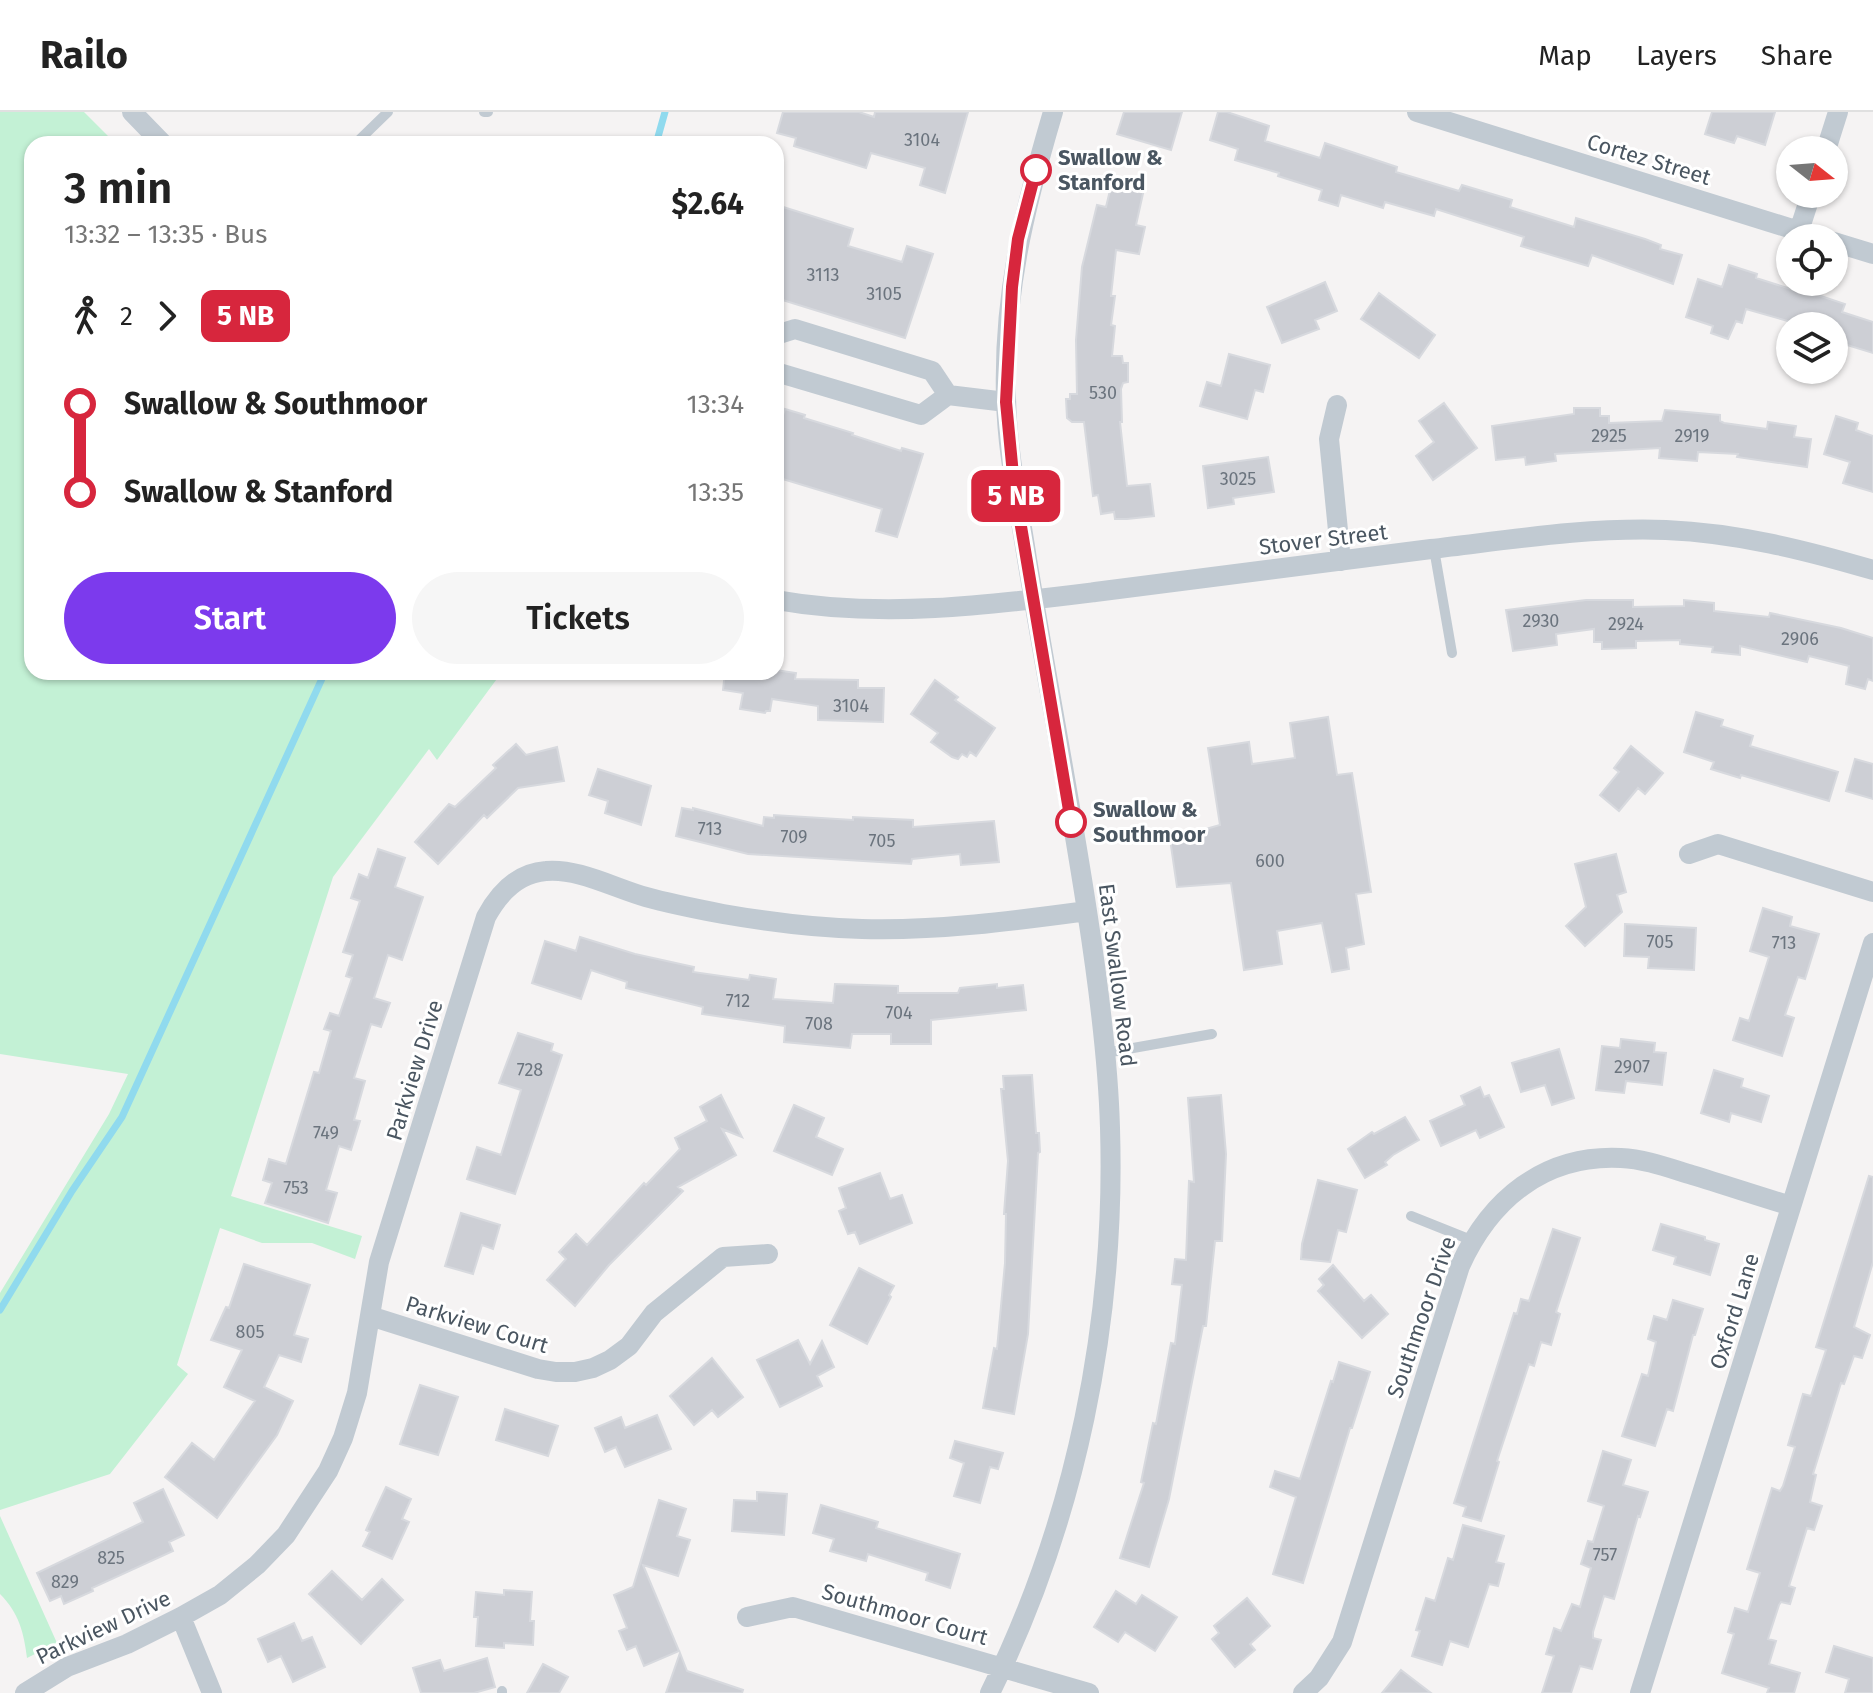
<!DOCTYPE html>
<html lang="en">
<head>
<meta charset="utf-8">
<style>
	body { margin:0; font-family:"Fira Sans",sans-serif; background:#f6f6f6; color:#222; height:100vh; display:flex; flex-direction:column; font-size:30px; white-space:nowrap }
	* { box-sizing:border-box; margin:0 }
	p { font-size:26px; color:#767676 }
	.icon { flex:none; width:44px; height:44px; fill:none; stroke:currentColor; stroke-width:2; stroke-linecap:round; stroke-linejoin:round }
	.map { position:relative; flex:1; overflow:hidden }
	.sheet { position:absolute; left:24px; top:24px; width:760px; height:544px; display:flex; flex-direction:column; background:#fff; border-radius:24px; box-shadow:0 2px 6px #0004 }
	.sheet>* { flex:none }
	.badge { padding:0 16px; border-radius:12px; font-size:28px; line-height:52px }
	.needle { width:52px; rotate:107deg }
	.tools { position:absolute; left:1776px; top:24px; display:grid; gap:16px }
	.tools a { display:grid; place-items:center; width:72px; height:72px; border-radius:50%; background:#fff; box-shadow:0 2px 6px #0004; font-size:40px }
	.map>.badge { position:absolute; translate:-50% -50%; box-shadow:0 0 0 4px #fff }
	.legs { display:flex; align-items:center; gap:12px; height:88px; padding:0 40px; font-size:26px }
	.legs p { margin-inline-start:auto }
	.head { display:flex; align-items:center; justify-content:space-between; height:136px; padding:0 40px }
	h1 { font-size:44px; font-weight:600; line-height:60px }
	.primary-button { display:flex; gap:16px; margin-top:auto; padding:16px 40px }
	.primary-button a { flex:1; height:92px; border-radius:48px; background:#7c3aed; color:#fff; font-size:32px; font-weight:600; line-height:92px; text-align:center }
	.primary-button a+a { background:#f6f6f6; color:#222 }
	ul { padding:0 40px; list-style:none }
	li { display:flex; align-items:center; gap:28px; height:88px; font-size:30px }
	li i { display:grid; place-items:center; width:12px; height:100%; margin:0 10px; background:currentColor }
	li i::after { content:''; width:20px; height:20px; margin:-10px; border:6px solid; border-radius:50%; background:#fff }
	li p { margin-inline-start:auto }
	li:first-child i { background:linear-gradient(#0000 50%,currentColor 0) }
	li:last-child i { background:linear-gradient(currentColor 50%,#0000 0) }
	header { display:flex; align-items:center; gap:48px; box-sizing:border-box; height:112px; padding:0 40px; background:#fff; border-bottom:2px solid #e0e0e0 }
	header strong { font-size:38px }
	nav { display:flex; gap:44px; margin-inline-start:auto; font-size:28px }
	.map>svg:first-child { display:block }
</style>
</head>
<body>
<header>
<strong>Railo</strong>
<nav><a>Map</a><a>Layers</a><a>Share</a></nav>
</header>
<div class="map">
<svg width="1873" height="1581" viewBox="0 0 1873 1581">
	<rect width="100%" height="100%" fill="#f5f3f3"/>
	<path fill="#c3f1d5" d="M0,0H84L116,32H32V560H502L437,648L429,637L333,765L231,1084L362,1124L355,1147L312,1131H262L220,1116L177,1253L188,1262L110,1362L0,1398V1181L109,1002L128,962L0,942Z
		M0,1404L57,1531L27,1546C24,1521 19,1501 0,1482Z"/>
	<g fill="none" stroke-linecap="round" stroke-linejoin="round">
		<path stroke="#90daee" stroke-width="7" d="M656,32L665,0
			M0,1198L72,1079L122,1005L325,560"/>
	</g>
	<path fill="#cdcfd5" stroke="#d7d9de" stroke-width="2" d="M783,0H859L874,5L875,0H968L945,81L920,73L925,56L871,41L866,56L794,34L796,26L777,21Z
		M1124,0H1182L1171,38L1117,22Z
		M1218,0H1227L1269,14L1265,29L1320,46L1325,31L1397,55L1396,60L1459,79L1462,73L1512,88L1510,95L1574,115L1576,106L1645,127L1661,133L1660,137L1682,143L1673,172L1592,143L1588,154L1521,134L1524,125L1436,97L1434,104L1385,90L1383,96L1341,83L1338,94L1319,88L1322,78L1278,64L1279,61L1235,48L1238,37L1210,28Z
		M1712,0H1775L1765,33L1737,24L1734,31L1705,22Z
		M1112,70L1144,77L1136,113L1145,115L1139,142L1116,138L1111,184H1115L1111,213L1115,214L1112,244H1122L1123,251H1128V270L1123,271L1121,277L1122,310H1120L1127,374L1150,372L1154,404L1127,407H1115L1114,400L1101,402L1098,383L1093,384L1084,310H1072L1067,306L1066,287H1070V282H1077L1076,228L1082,155L1097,93L1106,95Z
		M780,94L853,117L848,134L902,150L907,134L933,142L905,226L776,186V108Z
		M1729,153L1757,162L1756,166L1794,178V175L1845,192L1842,200L1873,210V241L1834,229V214H1805L1746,197L1742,211L1736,209L1728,227L1711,221L1713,214L1686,205L1698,167L1722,175Z
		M1325,170L1337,199L1315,208L1319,217L1282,231L1267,195Z
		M1379,181L1435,223L1419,246L1361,207Z
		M1229,242L1270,253L1263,280L1255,278L1247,307L1200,294L1207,270L1221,274Z
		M1444,291L1477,336L1433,368L1416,344L1434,330L1419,309Z
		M1574,296H1600V304H1609V311L1662,309L1665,298L1720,303V309L1724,311L1767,317L1768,310L1796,314L1794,325L1811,327L1807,355L1737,345L1738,342L1698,340L1697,349L1659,346L1660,336L1555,342L1556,349L1526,353L1525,345L1496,348L1492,314L1574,302Z
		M785,297L805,303L804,306L853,321L852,323L901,339L902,336L923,342L897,425L876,419L882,397L776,365V324Z
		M1836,304L1858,311L1856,318L1873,324V380L1843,371L1850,350L1824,342Z
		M1268,345L1274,380L1233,386L1234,392L1208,396L1203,354Z
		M1586,488H1633V495L1684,494V488L1714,491V499L1769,505L1770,501L1841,516L1873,526V569L1868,567L1865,577L1846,572L1849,554L1809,544L1807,550L1740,534V543L1712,540L1713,535L1680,532V528L1636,529V536L1602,537V530H1594V517L1556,522L1557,533L1513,539L1506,498Z
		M776,558L796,561L795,567L858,568V576H884L883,610L818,608V594L772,587L770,599H766L765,601L740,597L743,581L723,578L725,560Z
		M935,568L958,585L955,588L995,616L976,644L970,640L967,645L962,642L958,647L952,645L931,630L938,621L911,602Z
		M1696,600L1723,608L1721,614L1753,624L1750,634L1838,660L1829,689L1741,663L1740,666L1711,657L1714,650L1684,640Z
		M1328,605L1337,663L1352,661L1371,780L1356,782L1364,832L1346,836L1349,857L1332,860L1322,811L1277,819L1282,852L1244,858L1231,771L1177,775L1170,727L1220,713L1208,636L1249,630L1252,652L1295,646L1290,611Z
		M516,632L526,643L557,635L564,669L518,676L487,706L484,703L438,752L415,730L449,692L455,695L496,656L493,653Z
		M1631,634L1663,661L1645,682L1638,676L1619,699L1600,683L1619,660L1614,656Z
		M1855,647L1873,652V687L1846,679Z
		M598,657L651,674L641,713L605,701L608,689L589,683Z
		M682,696L693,698V696L763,714L764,705L774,706V703L853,708V705L913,708V715L994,709L999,750L961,753L960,742L912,747L911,752L748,742L676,724Z
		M378,737L405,746L395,775L423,785L402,848L388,843L374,886L390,891L381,915L371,912L354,966L365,969L354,1008L360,1009L351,1038L339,1034L326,1078L337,1081L328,1111L265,1091L272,1071L263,1068L269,1047L286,1052L314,960L319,961L331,919L324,917L330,901L339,904L352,866L346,864L353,843L343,840L360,789L351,786L359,762L368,766Z
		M1616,742L1626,780L1617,783L1622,800L1585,834L1566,814L1586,795L1575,752Z
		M1763,796L1792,805L1790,814L1819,822L1805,867L1798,865L1785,903L1794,906L1782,944L1733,928L1740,906L1749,909L1769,845L1750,839Z
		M1625,812L1696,816L1694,858L1648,856L1649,845L1624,844Z
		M580,825L635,842L694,855L693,860L749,868L750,863L776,867L773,887L833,891L835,872L898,874V881H958L960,876L997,872V876L1023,873L1026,898L931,908V932H891V922H852L850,936L784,930L785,914L702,902L703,895L626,876L627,870L591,858L581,887L532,871L545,829L576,839Z
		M518,921L553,932L551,939L562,943L515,1082L467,1067L477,1035L501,1043L521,978L499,971Z
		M1621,927L1655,931L1654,940L1666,941L1662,973L1626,969L1624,981L1596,978L1602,934L1620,936Z
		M1559,937L1574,986L1552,993L1545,973L1521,980L1512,951Z
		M1714,958L1743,967L1741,975L1769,984L1761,1010L1731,1001L1729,1010L1701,1001Z
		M1032,963L1036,1021H1039L1040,1040L1038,1041L1028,1222L1014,1302L983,1296L994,1236L997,1237L1005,1151L1006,1102H1004L1008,1049L1001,977H1004L1003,964Z
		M1480,975L1484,985L1489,983L1504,1015L1480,1026L1476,1018L1441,1034L1430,1009L1465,993L1461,984Z
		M721,983L742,1025L722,1017L736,1043L678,1075L683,1079L609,1153L575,1194L547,1168L566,1147L559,1140L576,1122L587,1133L644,1071L646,1073L680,1037L675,1026L707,1009L700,995Z
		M1221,983L1226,1042L1222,1129H1215L1206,1214H1203L1169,1387L1149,1455L1120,1446L1144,1371L1141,1370L1153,1311L1156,1312L1171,1231L1175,1232L1182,1173L1172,1172L1175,1147L1186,1148L1189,1069L1194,1070L1188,986Z
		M794,993L824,1006L816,1025L843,1037L832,1063L774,1039Z
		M1405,1005L1419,1028L1393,1043L1385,1050L1387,1053L1365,1066L1348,1037L1372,1020L1374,1022Z
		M880,1061L890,1087L902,1083L912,1111L860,1132L855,1120L848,1122L839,1099L846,1096L839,1076Z
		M1869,1064L1873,1065V1150L1854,1215L1870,1223L1862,1246L1854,1244L1844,1272L1841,1271L1813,1362L1816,1363L1810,1390L1822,1394L1814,1418L1807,1416L1789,1474L1795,1476L1790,1492L1781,1490L1779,1493L1768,1527L1776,1529L1769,1552L1800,1561L1794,1581H1767L1769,1576L1722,1561L1734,1522L1728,1520L1735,1496L1748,1500L1760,1461L1747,1457L1772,1376L1780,1379L1783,1374L1795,1335L1788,1333L1803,1282L1811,1284L1826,1238L1816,1235Z
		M1318,1068L1357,1078L1346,1120L1338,1118L1330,1150L1301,1147L1302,1132Z
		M461,1101L500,1113L493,1137L482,1133L473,1162L445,1154Z
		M1661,1112L1705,1125V1128L1719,1132L1710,1163L1674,1152L1676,1145L1653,1138Z
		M1553,1117L1580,1126L1556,1200L1560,1202L1551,1233L1541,1230L1534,1254L1529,1252L1497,1349L1499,1350L1481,1409L1463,1404L1466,1395L1454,1391L1514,1201L1517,1202L1521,1187L1529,1189Z
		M244,1152L310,1173L294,1223L308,1227L301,1250L279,1243L264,1275L293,1289L277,1323L217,1406L165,1365L192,1331L214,1348L255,1289L224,1275L242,1238L211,1228L226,1195L229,1196Z
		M1333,1153L1364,1189L1371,1183L1388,1202L1362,1226L1318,1179L1324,1173L1319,1167Z
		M859,1156L894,1174L889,1183L891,1185L867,1232L830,1213Z
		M1673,1188L1703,1197L1695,1223H1693L1673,1299L1667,1297L1655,1334L1622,1324L1642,1262L1648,1264L1656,1230L1648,1227L1654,1204L1667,1208Z
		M798,1228L810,1252L822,1229L834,1255L817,1264L822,1274L780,1295L757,1248Z
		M712,1246L743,1285L718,1305L712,1298L694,1313L670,1284Z
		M1339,1250L1370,1260L1352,1316H1350L1303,1471L1273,1462L1296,1385L1270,1375L1275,1359L1300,1367L1331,1269L1333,1270Z
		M420,1273L458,1285L438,1343L400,1332Z
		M505,1297L558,1314L548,1344L496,1328Z
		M657,1303L671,1337L625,1355L616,1335L605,1340L595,1316L621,1305L625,1316Z
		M955,1329L1003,1341L998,1357L990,1355L980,1391L954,1384L964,1351L950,1346Z
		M1603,1339L1631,1348L1623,1373L1648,1380L1640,1405L1638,1404L1614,1487L1604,1484L1593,1520V1526L1601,1528L1592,1557L1580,1554L1571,1581H1542L1554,1544L1546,1542L1554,1516L1561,1519L1572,1492L1580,1495L1591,1456L1581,1452L1588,1429L1593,1430L1604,1394L1588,1389Z
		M386,1375L411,1387L402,1407L409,1410L392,1447L363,1434L370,1420L366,1418Z
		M163,1377L184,1423L169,1430L173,1439L92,1476L93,1479L64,1492L61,1484L50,1489L37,1461L143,1410L134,1391Z
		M757,1380L787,1382L784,1423L732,1419L734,1388L757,1389Z
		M659,1388L686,1397L677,1424L690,1428L678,1464L643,1453L679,1539L644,1554L636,1534L627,1538L619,1519L627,1516L614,1483L633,1475Z
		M821,1393L878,1410L876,1416L960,1442L950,1476L926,1468L928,1461L868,1442L866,1449L830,1439L834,1427L813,1421Z
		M1463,1413L1504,1424L1496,1450L1504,1452L1498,1474L1489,1472L1468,1535L1450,1529L1442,1553L1412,1544L1420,1519L1416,1518L1426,1486L1435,1489L1448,1446L1453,1448Z
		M332,1459L362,1488L382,1467L403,1488L361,1532L309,1482Z
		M504,1478L532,1480L530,1509H534L533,1533L504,1531V1536L476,1534L478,1505H474L476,1480L504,1483Z
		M1116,1479L1136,1492L1142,1483L1177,1505L1155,1539L1125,1520L1118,1530L1094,1515Z
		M1247,1486L1270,1514L1250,1532L1255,1538L1235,1555L1212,1527L1219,1521L1214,1514Z
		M294,1511L302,1529L312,1525L325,1555L293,1570L281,1544L268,1550L258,1527Z
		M1834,1534L1873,1546V1581H1845L1849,1567L1826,1560Z
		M680,1541L687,1559L743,1578L742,1581H666Z
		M487,1546L495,1575L474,1581H421L413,1556L440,1548L444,1559Z
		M543,1552L568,1565L559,1581H527Z
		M1401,1558L1431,1581H1382Z"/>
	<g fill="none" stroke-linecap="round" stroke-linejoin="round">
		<path stroke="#c1cad2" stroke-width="10" d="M484,0H488
			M355,32L388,0
			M1434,437L1452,541
			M1105,941L1212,922
			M1411,1104L1471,1128
			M502,1581V1579"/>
		<path stroke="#c1cad2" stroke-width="20" d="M132,0L163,32
			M1417,0L1821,126
			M1826,38L1838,0
			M1799,119L1811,82
			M1834,130L1873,142
			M776,223L795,217L932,259L948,283L1006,290
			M776,260L921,303L948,283
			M1337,293L1329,327L1341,449
			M776,488C881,507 991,493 1095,480C1207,466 1319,451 1431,437C1509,428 1587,415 1666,418C1737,421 1805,438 1873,458
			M1689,742L1718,732L1873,780
			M370,1204L538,1257L556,1260H575L593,1256L610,1248L629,1234L654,1201L723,1145L768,1142
			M181,1505L212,1581
			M747,1505L793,1495L1089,1581
			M25,1581L67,1555L127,1532L181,1505L220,1483L257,1453L286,1423L328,1359L343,1326L357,1281L379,1150L486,805C499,781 517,761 546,759C578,756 614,776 646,785C671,792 697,797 723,802C769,810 816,816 862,817C937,819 1013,809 1087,799
			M990,1581C1076,1407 1116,1210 1110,1016C1108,944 1098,870 1087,799C1069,681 1046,564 1027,447C1019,394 1007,340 1006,286C1003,183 1024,98 1053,0
			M1303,1581L1319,1566L1342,1530L1460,1154C1490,1088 1544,1042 1621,1046C1645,1047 1669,1056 1692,1063C1725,1073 1758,1084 1791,1094
			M1640,1581L1873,831"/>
	</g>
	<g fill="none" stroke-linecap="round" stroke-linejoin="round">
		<defs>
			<path id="line-1" d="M1036,58L1018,127L1012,175L1006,290L1014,373L1071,710"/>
		</defs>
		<use href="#line-1" stroke="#fff" stroke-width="18"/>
		<use href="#line-1" stroke="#d7263d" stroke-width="12"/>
	</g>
	<g fill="#fff" stroke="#d7263d" stroke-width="4">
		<circle cx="1036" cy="58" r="14"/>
		<circle cx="1071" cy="710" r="14"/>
	</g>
	<g text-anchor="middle" stroke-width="6" stroke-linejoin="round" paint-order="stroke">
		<g font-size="18" fill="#6b747e">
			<text x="922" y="34">3104</text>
			<text x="823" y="169">3113</text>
			<text x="884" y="188">3105</text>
			<text x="1103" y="287">530</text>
			<text x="1609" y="330">2925</text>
			<text x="1692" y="330">2919</text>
			<text x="1238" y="373">3025</text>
			<text x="1541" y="515">2930</text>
			<text x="1626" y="518">2924</text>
			<text x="1800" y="533">2906</text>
			<text x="851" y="600">3104</text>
			<text x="710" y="723">713</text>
			<text x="794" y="731">709</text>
			<text x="882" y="735">705</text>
			<text x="1270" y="755">600</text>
			<text x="1660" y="836">705</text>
			<text x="1784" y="837">713</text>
			<text x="738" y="895">712</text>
			<text x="899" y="907">704</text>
			<text x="819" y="918">708</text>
			<text x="1632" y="961">2907</text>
			<text x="530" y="964">728</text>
			<text x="326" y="1027">749</text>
			<text x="296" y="1082">753</text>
			<text x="250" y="1226">805</text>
			<text x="1605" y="1449">757</text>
			<text x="111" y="1452">825</text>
			<text x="65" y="1476">829</text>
		</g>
		<g font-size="22" font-weight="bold" fill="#4a5661" stroke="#fff" text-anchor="start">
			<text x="1058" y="53">Swallow &amp;<tspan x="1058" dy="25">Stanford</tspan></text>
			<text x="1093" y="705">Swallow &amp;<tspan x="1093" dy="25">Southmoor</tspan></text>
		</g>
		<g font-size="22" fill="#4a5661" stroke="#fff">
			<text transform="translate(1649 47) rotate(17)" y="8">Cortez Street</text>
			<text transform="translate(1323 427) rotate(-7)" y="8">Stover Street</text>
			<text transform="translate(1118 863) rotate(83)" y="8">East Swallow Road</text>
			<text transform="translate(414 958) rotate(-73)" y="8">Parkview Drive</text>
			<text transform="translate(1734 1199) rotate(-73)" y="8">Oxford Lane</text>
			<text transform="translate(1421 1205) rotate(-71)" y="8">Southmoor Drive</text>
			<text transform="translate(477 1212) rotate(17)" y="8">Parkview Court</text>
			<text transform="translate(905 1502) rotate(16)" y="8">Southmoor Court</text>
			<text transform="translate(103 1515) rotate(-25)" y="8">Parkview Drive</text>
		</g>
	</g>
</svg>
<div class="tools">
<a><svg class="needle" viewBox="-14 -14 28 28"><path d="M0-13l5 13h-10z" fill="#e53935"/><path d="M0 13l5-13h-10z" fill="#767676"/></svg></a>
<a><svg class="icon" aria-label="locate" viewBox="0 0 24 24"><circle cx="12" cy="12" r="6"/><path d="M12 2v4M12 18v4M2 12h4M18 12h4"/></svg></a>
<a><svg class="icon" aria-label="layers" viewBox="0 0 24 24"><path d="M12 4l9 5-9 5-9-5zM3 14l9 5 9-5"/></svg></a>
</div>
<b class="badge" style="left:1016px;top:384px;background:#d7263d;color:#fff">5 NB</b>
<section class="sheet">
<div class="head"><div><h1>3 min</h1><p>13:32 – 13:35 · Bus</p></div><b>$2.64</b></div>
<div class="legs"><svg class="icon" aria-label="walk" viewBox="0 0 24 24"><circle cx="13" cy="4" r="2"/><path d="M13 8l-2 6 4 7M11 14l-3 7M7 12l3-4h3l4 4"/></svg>2<svg class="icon" aria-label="forward" viewBox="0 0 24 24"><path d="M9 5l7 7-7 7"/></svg><b class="badge" style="background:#d7263d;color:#fff">5 NB</b></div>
<ul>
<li><i style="color:#d7263d"></i><b>Swallow &amp; Southmoor</b><p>13:34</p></li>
<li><i style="color:#d7263d"></i><b>Swallow &amp; Stanford</b><p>13:35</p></li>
</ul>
<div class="primary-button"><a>Start</a><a>Tickets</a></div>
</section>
</div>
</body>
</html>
